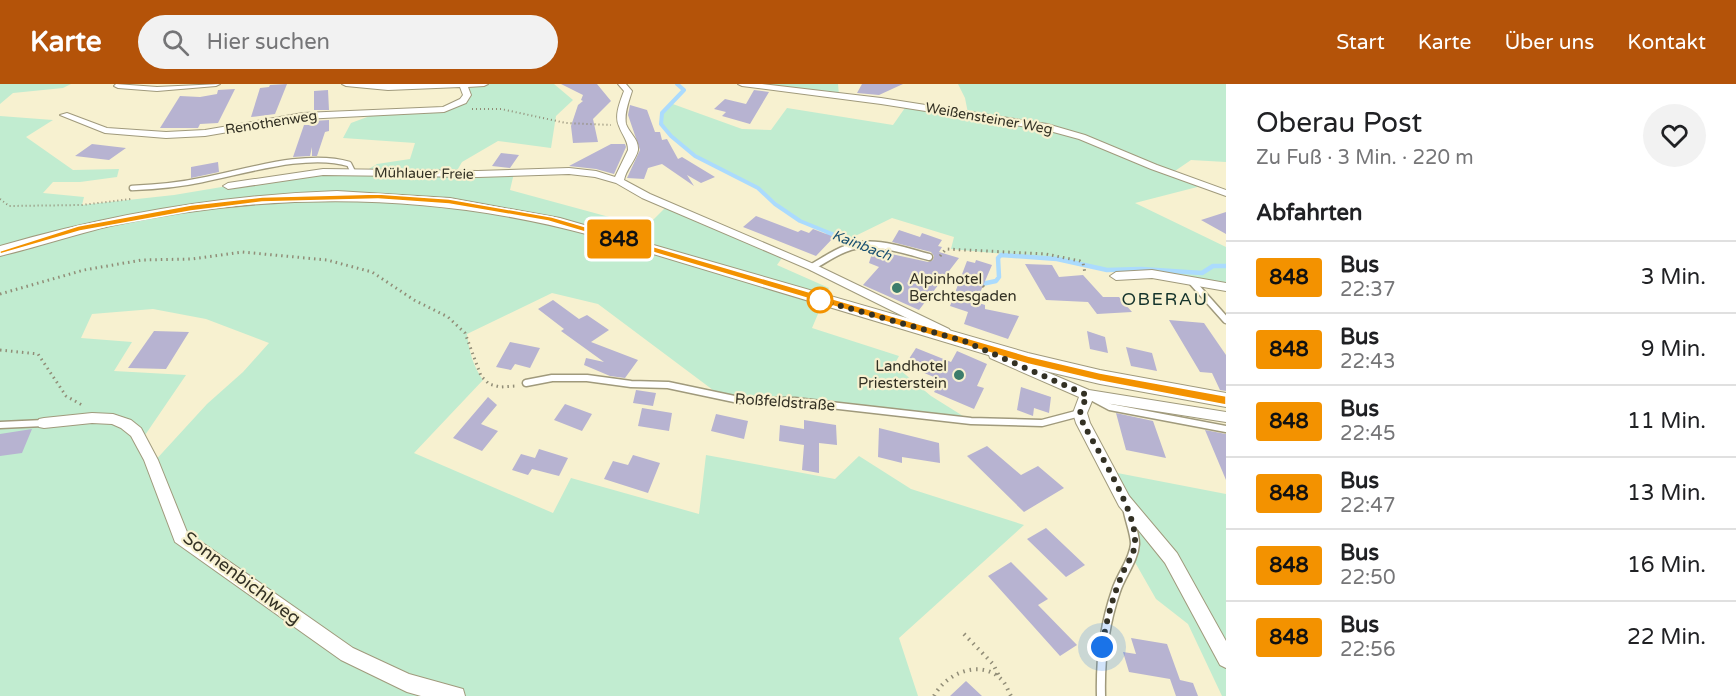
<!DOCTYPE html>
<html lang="de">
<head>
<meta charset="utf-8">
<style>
	body { margin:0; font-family:"Varela Round",sans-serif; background:#f2f2f2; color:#202124; height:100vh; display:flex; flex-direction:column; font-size:22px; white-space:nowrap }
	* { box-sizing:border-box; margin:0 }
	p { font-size:20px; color:#757577 }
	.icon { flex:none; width:33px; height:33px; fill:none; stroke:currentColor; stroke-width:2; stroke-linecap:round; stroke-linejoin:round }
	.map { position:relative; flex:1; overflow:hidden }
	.panel { display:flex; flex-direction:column; background:#fff; width:510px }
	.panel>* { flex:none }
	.badge { padding:0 12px; border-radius:4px; font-size:21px; line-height:39px }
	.you { position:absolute; width:30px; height:30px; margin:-15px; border:4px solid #fff; border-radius:50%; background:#1a73e8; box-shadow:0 0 0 9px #1a73e833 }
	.map>.badge { position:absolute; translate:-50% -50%; box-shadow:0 0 0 3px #fff }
	h2 { padding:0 30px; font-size:22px; line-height:54px }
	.round { display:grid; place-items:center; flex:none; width:63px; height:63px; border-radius:32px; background:#f2f2f2 }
	.headline { display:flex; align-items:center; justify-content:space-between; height:102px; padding:0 30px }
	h1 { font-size:28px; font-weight:600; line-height:45px }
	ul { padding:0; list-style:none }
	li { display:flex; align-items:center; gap:18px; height:72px; padding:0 30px; border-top:2px solid #e0e0e0 }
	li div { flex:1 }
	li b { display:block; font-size:22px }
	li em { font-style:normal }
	li .badge { min-width:66px; font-weight:700; text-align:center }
	header { display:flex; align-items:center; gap:36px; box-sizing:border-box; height:84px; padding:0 30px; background:#b45309; color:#fff }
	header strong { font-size:28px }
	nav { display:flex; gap:33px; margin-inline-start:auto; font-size:21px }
	.search { width:420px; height:54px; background:#f2f2f2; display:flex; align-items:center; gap:15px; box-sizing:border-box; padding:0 21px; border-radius:33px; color:#757577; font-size:22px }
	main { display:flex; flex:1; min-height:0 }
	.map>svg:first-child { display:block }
</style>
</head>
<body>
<header>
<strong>Karte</strong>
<div class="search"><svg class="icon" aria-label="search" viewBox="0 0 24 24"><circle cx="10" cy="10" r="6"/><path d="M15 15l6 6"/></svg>Hier suchen</div>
<nav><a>Start</a><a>Karte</a><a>Über uns</a><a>Kontakt</a></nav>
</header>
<main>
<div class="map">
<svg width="1226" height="612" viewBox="0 0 1226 612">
	<rect width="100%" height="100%" fill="#f7f1d0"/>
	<path fill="#c1ecd0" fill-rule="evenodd" d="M0,0H71L63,4L13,9L0,20Z
		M484,0H554L573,16L556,32L551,64L498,57L462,78L455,90L514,89L510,106L646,143L668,121L784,171L777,181L829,204L812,244L899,272L894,281L931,312L971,337L831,320L725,315L598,220L552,209L467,250C469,267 473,282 483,296L414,369L553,429L571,394L699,430L706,371L835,395L859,372L911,405L1024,441L899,554L918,612H0V32L53,36L26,53L73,86L119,85L117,93L80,98H53L43,109L84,113L82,121L174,111L300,90L364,88L377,80L410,75L415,59L343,54L351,39L378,29L444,25L463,17L464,2ZM153,225L206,235L269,259L243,288L207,320L152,380L141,357L186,291L114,287L132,258L81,254L92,230Z
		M742,0H838L839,11Z
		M958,0H1226V78L1191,76L1172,89L1205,101L1135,119L1226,163V203L1169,192L1107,186L1057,175L951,165L954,153L892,134L847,156C832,150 815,145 800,137C783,128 771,111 756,103C719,81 690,75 661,40L662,29L670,19L742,45L771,46L787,24L893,41L907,21L968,29L965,14Z
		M1107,387L1226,410V612H1222L1188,540L1156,515L1132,473L1134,447Z"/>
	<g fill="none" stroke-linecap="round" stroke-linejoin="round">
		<path stroke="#abdbfd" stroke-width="4" d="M677,0L684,6L662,29L661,40L671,52L695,72L758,104L775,120L800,137L832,150"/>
		<path stroke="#abdbfd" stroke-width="4.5" d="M828,149L877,169
			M940,190L965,199
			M977,201L996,197L999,193L998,174L1001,171L1057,175L1107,186L1141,185L1202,189L1213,182H1226"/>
	</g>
	<path fill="#b7b3d1" d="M287,0L275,30L251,33L260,4L269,3L270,1Z
		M561,0H597L611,17L593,35L598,58L573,59L571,42L578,21L583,17L581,16L583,11Z
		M862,0H903L879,11L857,9Z
		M235,5L218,39L200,40L198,44H160L180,12L200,13L217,10L218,6Z
		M328,6L329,26H314V7Z
		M754,6L769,8L750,40L722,32L726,28L714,25L725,15L746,20Z
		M630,21L647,26L655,48H660L662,56L667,55L678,75L682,73L715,93L701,99L687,91L694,102L662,80L648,84L644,95L627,94L640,66L628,31Z
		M329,36V47L325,48L317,72H312V63L310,72L293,73L304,41H313V37Z
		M92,60L126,64L109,76L75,72Z
		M611,60H625L626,63L614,90L596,85L569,82Z
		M501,69L519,71L510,84L492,82Z
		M218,78L219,88L191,94V83Z
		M1226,128V150L1201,136Z
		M756,132L798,148L801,146L809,149L813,145L834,153L816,172L743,143Z
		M899,146L920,153L922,149L942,156L938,162L942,163L939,168L959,174L919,226L863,201L879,183L869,179L873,166L928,178L933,176L934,172L931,168L892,158Z
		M976,176L992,181L976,218L985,221V225L1019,232L1008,255L964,240L968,228L950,222L967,177L975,179Z
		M1025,180L1052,181L1059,193L1083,191L1103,213H1119L1132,228L1097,230L1088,218L1046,216Z
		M553,216L579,235L587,231L609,246L591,258L638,276L625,294L610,292L584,281L586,274L604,278L561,247L564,245L538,225Z
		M1169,236L1204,239L1226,271V307L1220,306L1212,289L1200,288Z
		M154,247L189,248L166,285L128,284Z
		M1087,247L1105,253L1108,269L1090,265Z
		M510,258L540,264L530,284L515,280L511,286L496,283Z
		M1126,263L1152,269L1157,287L1131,282Z
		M916,264L951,278L957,267L987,280L977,302L984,304L974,325L934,308L941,296L905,281Z
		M1021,303L1051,313L1049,329L1034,324L1033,332L1017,326Z
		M636,306L656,309L653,322L633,319Z
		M488,313L497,321L481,340L498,347L482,367L453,354Z
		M565,320L592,330L582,347L554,336Z
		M642,324L672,329L669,347L638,342Z
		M1116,329L1153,337L1166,374L1126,366Z
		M716,330L748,337L744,355L711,347Z
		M804,336L836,341L837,361L819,359V389L802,386L804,361L779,357L780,341L804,345Z
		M879,344L939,359L940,379L902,373V379L878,373Z
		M32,345L22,369L0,372V350Z
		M1205,346L1226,350V396Z
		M987,362L1021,391L1038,382L1064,404L1024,428L967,372Z
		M539,365L568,374L559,392L532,385L528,391L512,386L521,370L535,374Z
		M633,371L660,379L648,409L604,395L613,377L628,381Z
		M1046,444L1085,481L1066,493L1027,455Z
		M1011,478L1048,515L1038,521L1077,561L1060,572L988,492Z
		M1131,554L1167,560L1180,596L1193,599L1198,612H1176L1170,595L1129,588L1123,568L1136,570Z
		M966,597L982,612H950Z"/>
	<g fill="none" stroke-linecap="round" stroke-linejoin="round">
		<defs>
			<path id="service-far2" d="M132,104C155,103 179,101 202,96C244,88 307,67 349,80L353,88"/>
			<path id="service-far1" d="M812,183C823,177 834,169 845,165C873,154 902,166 929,173
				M1193,199L1226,236
				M526,299L552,294H587L631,300L668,301L739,316L795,317L971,337L1042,339L1080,329
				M1095,315L1110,323L1226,345
				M0,341L44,339"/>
			<path id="service" d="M1101,612C1100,575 1104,542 1116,507C1121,491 1134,476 1135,460C1135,450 1130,438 1128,428"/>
			<path id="minor" d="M116,0L157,3L220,0L216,2L157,7L118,4L114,2Z
				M342,0H488L484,2L468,3L471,11L466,19L444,28L303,35L205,52L166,54L105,49L60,31L67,29L107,44L166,48L205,46L303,29L443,23L460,15L463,11L460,3L388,6L346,2Z
				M618,0H626L632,7C629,17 624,29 626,40C629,49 639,55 638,66C636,76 626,85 624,96L650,110L816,181L949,245L951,248L949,251H941L808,185L642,114L616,99L595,93L569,90L478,93L323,91L228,105L223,102L228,99L323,85L478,87L569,84L596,87L615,93L628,66C628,56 622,51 619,42C614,32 620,18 624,7Z
				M738,0H762L881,14L1047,40L1085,51L1157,81L1226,106V112L1151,85L1079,55L1046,46L881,20L742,2Z
				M1152,186L1226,199V207L1152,194L1116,196L1110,192L1116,188Z
				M995,266L1089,306L1226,328V338L1092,317L1087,329L1090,339L1129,412L1177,469L1226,557V584L1220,581L1165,479L1119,422L1076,339L1073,329L1079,313L990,274L989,271Z
				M92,329L113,330L131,336L141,344L158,376L187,448L353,564L409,590L463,605L465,612H421L407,608L341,576L175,458L144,376L131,352L121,344L112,340L92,339L44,344L39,343L37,339L39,335L44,334Z"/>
			<path id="secondary" d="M337,107L450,114L560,134L1028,269L1100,286L1226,309V323L1100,300L1028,283L590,151C430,108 272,107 110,142C73,151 37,163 0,172V162C111,130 221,111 337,107Z"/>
		</defs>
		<use href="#service-far2" stroke="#a09a7c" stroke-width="7"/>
		<use href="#service-far1" stroke="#a09a7c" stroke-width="9"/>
		<use href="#service" stroke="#a09a7c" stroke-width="11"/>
		<use href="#minor" stroke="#a09a7c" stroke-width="2"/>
		<use href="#secondary" stroke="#a09a7c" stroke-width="2"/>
		<path stroke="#918d77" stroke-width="2" stroke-dasharray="1 3" stroke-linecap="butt" d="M472,25H501L566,39L611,41
			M0,115L9,122L82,121L131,115"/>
		<path stroke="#918d77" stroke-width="3" stroke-dasharray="1.5 4" stroke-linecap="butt" d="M940,172L946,165L1046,170L1080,177L1083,179L1085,189
			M979,198L985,204
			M0,210L84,186L142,176L192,175L242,168L327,176L372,188L414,216L448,233L465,249L481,292L489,300L500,303L516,302
			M0,266L38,270L66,312L82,321"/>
		<path stroke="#918d77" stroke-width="4" stroke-dasharray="1.5 5" stroke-linecap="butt" d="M964,550L993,580L1000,594
			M934,612C946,589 981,574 1002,596C1006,600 1008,607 1011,612"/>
		<use href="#service-far2" stroke="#fff" stroke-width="4.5"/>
		<use href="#service-far1" stroke="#fff" stroke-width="6"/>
		<use href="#service" stroke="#fff" stroke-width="8"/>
		<use href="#minor" fill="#fff" fill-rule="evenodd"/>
		<use href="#secondary" fill="#fff" fill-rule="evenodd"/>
	</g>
	<path fill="#f39200" stroke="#fff" stroke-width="1.5" d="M378,110L449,115L552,133L1028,272L1100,289L1226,312V321L1100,297L1028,280L548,137L449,120L378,115L262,118L191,127L80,147L0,170V167L78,142L191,121L262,113Z"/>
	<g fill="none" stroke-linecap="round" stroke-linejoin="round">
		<path stroke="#333124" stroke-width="6" stroke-dasharray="0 10.8" d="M820,216L964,257L1087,311L1080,329L1083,339C1098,368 1136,426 1135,457C1135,471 1126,480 1122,491C1112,514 1106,539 1102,563"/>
	</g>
	<g fill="#3c7c6b" stroke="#f7f1d0" stroke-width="2">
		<circle cx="897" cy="204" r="6"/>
		<circle cx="959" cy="291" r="6"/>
	</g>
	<circle fill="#fff" stroke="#f39200" stroke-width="3" cx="820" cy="216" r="12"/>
	<g text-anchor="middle" stroke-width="4.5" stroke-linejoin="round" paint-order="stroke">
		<g font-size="14" fill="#333124" stroke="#f7f1d0">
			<text transform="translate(989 34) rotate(10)" y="5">Weißensteiner Weg</text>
			<text transform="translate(271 38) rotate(-9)" y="5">Renothenweg</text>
			<text transform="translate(424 89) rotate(1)" y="5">Mühlauer Freie</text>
		</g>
		<g font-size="14" font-style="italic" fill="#184f70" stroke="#f7f1d0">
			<text transform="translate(862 161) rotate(21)" y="5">Kainbach</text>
		</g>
		<g font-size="15" fill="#333124" stroke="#f7f1d0" text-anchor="start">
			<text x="909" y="200">Alpinhotel<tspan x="909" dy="17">Berchtesgaden</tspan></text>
			<text x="947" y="287" text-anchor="end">Landhotel<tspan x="947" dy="17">Priesterstein</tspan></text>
		</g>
		<g font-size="15" fill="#333124" stroke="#f7f1d0">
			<text transform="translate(785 318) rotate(4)" y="5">Roßfeldstraße</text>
		</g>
		<g font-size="18" letter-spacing="1.5" fill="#15342c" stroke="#f7f1d0">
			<text x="1165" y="221">OBERAU</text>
		</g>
		<g font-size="18" fill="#333124" stroke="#f7f1d0">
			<text transform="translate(242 494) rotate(37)" y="6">Sonnenbichlweg</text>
		</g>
	</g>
</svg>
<div class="you" style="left:1102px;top:563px"></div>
<b class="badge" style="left:619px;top:155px;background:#f39200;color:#111">848</b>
</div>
<section class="panel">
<div class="headline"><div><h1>Oberau Post</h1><p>Zu Fuß · 3 Min. · 220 m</p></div><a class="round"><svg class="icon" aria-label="heart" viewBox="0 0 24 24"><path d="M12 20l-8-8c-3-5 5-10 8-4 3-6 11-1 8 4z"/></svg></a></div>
<h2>Abfahrten</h2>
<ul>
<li><span class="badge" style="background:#f39200;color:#111">848</span><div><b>Bus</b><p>22:37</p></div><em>3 Min.</em></li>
<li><span class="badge" style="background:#f39200;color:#111">848</span><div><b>Bus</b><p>22:43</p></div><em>9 Min.</em></li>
<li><span class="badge" style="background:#f39200;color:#111">848</span><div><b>Bus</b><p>22:45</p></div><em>11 Min.</em></li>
<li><span class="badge" style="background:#f39200;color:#111">848</span><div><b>Bus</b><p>22:47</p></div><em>13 Min.</em></li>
<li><span class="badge" style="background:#f39200;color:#111">848</span><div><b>Bus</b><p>22:50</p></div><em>16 Min.</em></li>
<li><span class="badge" style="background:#f39200;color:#111">848</span><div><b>Bus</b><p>22:56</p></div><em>22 Min.</em></li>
</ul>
</section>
</main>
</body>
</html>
